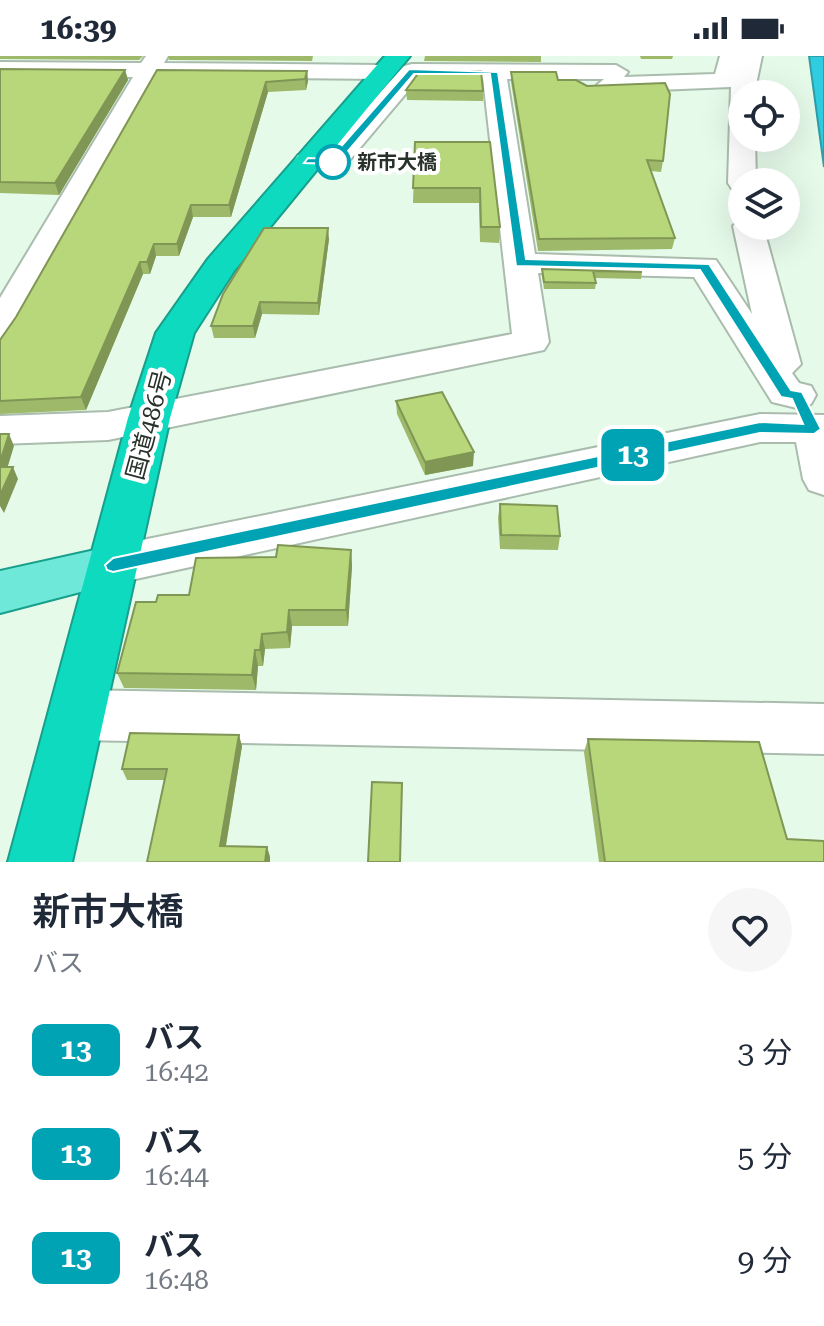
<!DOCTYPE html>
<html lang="ja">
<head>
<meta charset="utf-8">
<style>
	body { margin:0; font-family:"Roboto Serif","Noto Sans JP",serif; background:#f6f6f7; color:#1f2937; height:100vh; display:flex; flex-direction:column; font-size:30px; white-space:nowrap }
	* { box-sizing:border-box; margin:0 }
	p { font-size:26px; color:#747a83 }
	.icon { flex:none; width:44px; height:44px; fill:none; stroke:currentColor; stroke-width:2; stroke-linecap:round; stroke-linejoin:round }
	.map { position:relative; height:806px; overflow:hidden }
	.drawer { display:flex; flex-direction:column; background:#fff; flex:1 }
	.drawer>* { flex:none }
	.badge { padding:0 16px; border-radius:12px; font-size:28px; line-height:52px }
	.controls { position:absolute; left:728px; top:24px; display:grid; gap:16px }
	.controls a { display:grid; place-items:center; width:72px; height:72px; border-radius:50%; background:#fff; box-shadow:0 8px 32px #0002; font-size:40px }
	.map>.badge { position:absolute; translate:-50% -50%; box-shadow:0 0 0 4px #fff }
	.round { display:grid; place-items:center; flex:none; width:84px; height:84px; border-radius:42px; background:#f6f6f7 }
	.overview { display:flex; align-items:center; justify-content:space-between; height:136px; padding:0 32px }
	h1 { font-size:38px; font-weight:600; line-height:60px }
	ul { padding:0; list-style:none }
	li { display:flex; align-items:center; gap:24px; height:104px; padding:0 32px }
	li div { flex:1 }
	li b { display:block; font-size:30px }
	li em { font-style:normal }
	li .badge { min-width:88px; font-weight:700; text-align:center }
	.status { display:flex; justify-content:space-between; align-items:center; height:56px; padding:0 40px; background:#fff; direction:ltr }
	.status svg { height:22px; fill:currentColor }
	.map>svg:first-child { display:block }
</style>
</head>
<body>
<div class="status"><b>16:39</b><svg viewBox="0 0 49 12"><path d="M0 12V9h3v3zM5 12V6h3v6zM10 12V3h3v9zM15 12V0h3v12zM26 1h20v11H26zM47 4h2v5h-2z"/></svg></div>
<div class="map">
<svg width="824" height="806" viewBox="0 0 824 806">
	<rect width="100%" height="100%" fill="#e6faea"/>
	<path fill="#30ccdf" stroke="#2e9ea9" stroke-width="2" d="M809,0H824V111Z"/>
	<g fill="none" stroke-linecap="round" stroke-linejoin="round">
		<defs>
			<path id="minor" d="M146,0H168L164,7L384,9L396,16L384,23L157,21L18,272L13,280L0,283V242L133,21L0,20V6L141,7Z
				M720,0H762L754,38H742V82H755L756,126H742V136L732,133L728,127L731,31L609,36L597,29L604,23H507L535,198L716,204L752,258L733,170L742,162V170H763L801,308L792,317L799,327L811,330L816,339L811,348L797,352L772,346L694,221L538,217L549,286L544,294L108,384L0,388V360L108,356L512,278L483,22H419L343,112L298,111L294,105L298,99L326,97L404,10L412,8L616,9L628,16L624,21L715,18Z
				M760,358L824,359V439L809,434L803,423L796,386H760L113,528L96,522L89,509L96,496L113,490Z
				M77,634L824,648V698L77,684L58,676L50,659L58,642Z"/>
			<path id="major" d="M113,490L130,495L138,509L130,523L0,557V515Z"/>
			<path id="highway" d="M385,0H410L234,215L194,277L170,362L72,806H8L128,362L156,277L208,203Z"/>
		</defs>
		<use href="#minor" stroke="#a9bcad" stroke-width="4"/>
		<use href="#major" stroke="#179f8c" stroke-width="4"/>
		<use href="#highway" stroke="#179f8c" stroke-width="4"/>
		<use href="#minor" fill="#fff" fill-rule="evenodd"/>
		<use href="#major" fill="#6ee9d9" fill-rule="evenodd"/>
		<use href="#highway" fill="#0edac0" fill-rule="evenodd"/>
	</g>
	<path fill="#9db969" d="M0,0H143L139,4L0,3Z
		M168,0H313L312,5L169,4Z
		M425,0H541V6L424,5Z
		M640,0H673L672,3H641Z
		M0,13L125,14L128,24L59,139L0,137Z
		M157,14L307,15L308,25L306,34L268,36L231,161H193L179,200H156L150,218H143L86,354L0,358V284L16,261Z
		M511,16L558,24L663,105L661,116L651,115L675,182L672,193L538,195L511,26Z
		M406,34L483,35V45L407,44Z
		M415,86H490L500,171L499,187L480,186L479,147H413Z
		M329,183L319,259L262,258L255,282H214L211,270Z
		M542,213L642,216L641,223L595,222L596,227L595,233H544L542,220Z
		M396,345L473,410L425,419L397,358Z
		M500,448L560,480L558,494L500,493L498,462Z
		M351,494L352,510L348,570H292L290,592L265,593L263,610H258L256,634L124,632L117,617L189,539L276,501Z
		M588,683L787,783L824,806H599L584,696Z
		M242,690L226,790L267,791L270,801L147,806L164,724H127L122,713Z"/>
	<path fill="#809655" d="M125,14L128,24L59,139L55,127Z
		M307,15L308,25L306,34L305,23Z
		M266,26L268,36L231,161L229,149Z
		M191,149L193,161L179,200L177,188Z
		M328,172L329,183L319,259L318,247Z
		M154,188L156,200L150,218L147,206Z
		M140,206L143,218L86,354L81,341Z
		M260,246L262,258L255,282L253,270Z
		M9,378L14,390L4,423L0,414V406Z
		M474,396L473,410L425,419V406Z
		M13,411L18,423L4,457L0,450V439Z
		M351,494L352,510L348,570L346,554Z
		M289,554L292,570L290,592L287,576Z
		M262,578L265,593L263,610L260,594Z
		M255,594L258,610L256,634L252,619Z
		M239,679L242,690L224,800L220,790Z
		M267,791L270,801V806H265Z"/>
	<path fill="#b7d77a" stroke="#809655" stroke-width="2" d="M0,13L125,14L55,127L0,126Z
		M157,14L307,15L305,23L266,26L229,149H191L177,188H154L147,206H140L81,341L0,345V284L16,261Z
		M420,15H481L483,35L406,34Z
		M511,16H556L558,24H576L587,30L665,27L670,38L663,105L647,104L675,182L539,183Z
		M415,86H490L500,171H481L480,132H413Z
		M264,172H328L318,247L260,246L253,270H211L223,238Z
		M542,213L642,216L593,215L596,227L544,226Z
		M442,336L474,396L425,406L396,345Z
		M0,378H9L0,406Z
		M0,411H13L0,439Z
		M500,448L557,450L560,480L501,479Z
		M278,489L351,494L346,554H289L287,576L262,578L260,594H255L252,619L117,617L136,546H156L158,539H189L196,502L276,501Z
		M130,677L239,679L220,790L267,791L265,806H147L167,713H122Z
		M588,683L759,686L787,783L824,785V806H605Z
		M372,726L402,727L400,806H368Z"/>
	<path fill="#00a3b4" stroke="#fff" stroke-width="2" d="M409,13L498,16L526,203L709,208L791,334L802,336L821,373L814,378L760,377L113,516L107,514L105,509L113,502L760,366L803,368L792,343L781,341L700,214L516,210L490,18H414L337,108L304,107L308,102L330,103Z"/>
	<circle fill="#fff" stroke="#00a3b4" stroke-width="4" cx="333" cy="106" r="16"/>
	<g text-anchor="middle" stroke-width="8" stroke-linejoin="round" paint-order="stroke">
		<g font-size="20" font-weight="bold" fill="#29312b" stroke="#fff" text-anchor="start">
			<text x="357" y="113">新市大橋</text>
		</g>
		<g font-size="24" fill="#29312b" stroke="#fff">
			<text transform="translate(149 369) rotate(-75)" y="8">国道486号</text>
		</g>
	</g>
</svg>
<div class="controls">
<a><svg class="icon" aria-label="locate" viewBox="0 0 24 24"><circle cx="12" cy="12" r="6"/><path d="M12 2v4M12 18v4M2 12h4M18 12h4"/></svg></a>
<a><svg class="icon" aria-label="layers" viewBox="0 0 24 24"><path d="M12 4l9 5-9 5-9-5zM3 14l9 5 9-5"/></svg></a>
</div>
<b class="badge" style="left:633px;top:399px;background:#00a3b4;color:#fff">13</b>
</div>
<section class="drawer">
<div class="overview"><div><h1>新市大橋</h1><p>バス</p></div><a class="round"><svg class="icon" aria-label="heart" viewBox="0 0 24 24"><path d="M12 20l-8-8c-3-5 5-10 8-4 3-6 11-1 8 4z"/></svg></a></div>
<ul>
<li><span class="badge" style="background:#00a3b4;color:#fff">13</span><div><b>バス</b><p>16:42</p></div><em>3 分</em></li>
<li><span class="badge" style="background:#00a3b4;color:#fff">13</span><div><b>バス</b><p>16:44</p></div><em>5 分</em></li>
<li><span class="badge" style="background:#00a3b4;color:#fff">13</span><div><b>バス</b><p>16:48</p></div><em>9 分</em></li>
</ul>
</section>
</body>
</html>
